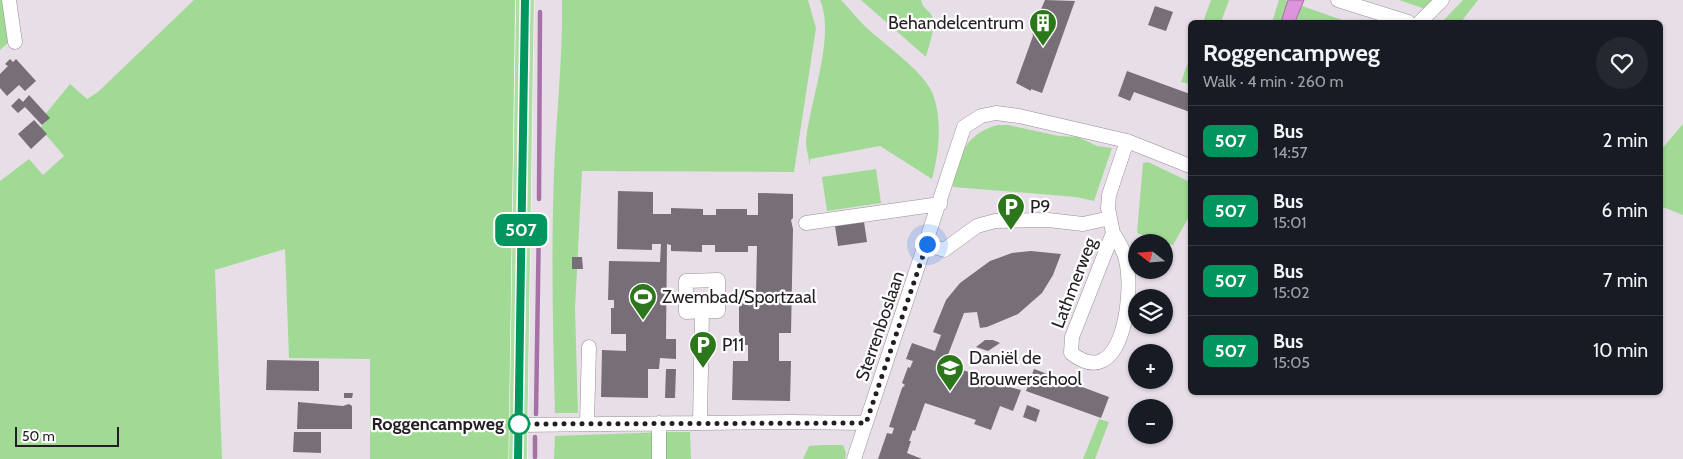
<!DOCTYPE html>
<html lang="en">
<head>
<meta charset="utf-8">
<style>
	body { margin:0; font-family:Cabin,sans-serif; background:#242831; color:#f1f3f6; height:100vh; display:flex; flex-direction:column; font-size:19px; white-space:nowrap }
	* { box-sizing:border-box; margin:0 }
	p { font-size:16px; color:#9ea1a6 }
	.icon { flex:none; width:28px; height:28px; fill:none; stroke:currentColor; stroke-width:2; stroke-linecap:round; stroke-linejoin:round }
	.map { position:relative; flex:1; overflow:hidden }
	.side { position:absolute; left:1188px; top:20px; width:475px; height:375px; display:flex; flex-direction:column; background:#171b24; border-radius:8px; box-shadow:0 1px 4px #0004 }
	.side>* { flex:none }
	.badge { padding:0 10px; border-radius:8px; font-size:18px; line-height:32px }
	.needle { width:32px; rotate:287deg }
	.tools { position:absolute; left:1128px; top:234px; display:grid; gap:10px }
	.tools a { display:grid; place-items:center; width:45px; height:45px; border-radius:50%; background:#171b24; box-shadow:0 1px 4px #0004; font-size:25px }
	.scale { position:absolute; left:15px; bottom:12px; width:104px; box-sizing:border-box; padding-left:5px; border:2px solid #221e22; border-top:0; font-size:14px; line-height:18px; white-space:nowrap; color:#221e22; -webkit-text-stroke:4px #fff; paint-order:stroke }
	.you { position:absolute; width:25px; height:25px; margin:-12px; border:4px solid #fff; border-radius:50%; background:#1a73e8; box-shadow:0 0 0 8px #1a73e833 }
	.map>.badge { position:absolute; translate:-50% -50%; box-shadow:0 0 0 2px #fff }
	.round { display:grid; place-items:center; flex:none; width:52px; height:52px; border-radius:26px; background:#242831 }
	.head { display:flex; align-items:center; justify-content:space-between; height:85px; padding:0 15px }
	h1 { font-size:24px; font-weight:800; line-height:38px }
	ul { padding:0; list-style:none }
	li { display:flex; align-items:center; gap:15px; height:70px; padding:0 15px; border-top:1px solid #363941 }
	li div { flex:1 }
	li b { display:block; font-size:19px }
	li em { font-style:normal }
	li .badge { min-width:55px; font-weight:700; text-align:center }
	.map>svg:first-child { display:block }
</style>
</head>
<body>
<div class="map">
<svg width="1683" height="459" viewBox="0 0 1683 459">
	<rect width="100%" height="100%" fill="#e8dee8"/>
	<path fill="#a1da95" d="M0,0H2L9,42L0,50Z
		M194,0H515L509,459H370V359L289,358L285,249L215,270L222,459H0V181L29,159L43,175L64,156L40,128L46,122L43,117L70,84L87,99L98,92Z
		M562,0H808L816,28L794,172L582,171L575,309L578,413H555C553,334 551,254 554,174C556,116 563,58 562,0Z
		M820,0H841C850,9 858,20 867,28C886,46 921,69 932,92C943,119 939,152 932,179L880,146L810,159V166C809,158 806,150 806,142C809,103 836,36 820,0Z
		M861,0H921C922,8 929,10 932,16C937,26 928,47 926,57Z
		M1211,0H1229L1221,22H1203Z
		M1279,0H1285L1348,22H1272Z
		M1399,0H1436L1428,10Z
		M1463,0H1478L1461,22H1442Z
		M1190,57V84L1181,82Z
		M1683,124V215L1660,206V151Z
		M998,125H1008L1059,136L1078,137L1097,146L1112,148L1094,201L1076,197L953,187C955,157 968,132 998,125Z
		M1148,162L1190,182V215L1173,245L1137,233L1143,163Z
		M876,169L881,203L827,211L822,177Z
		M1099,419L1109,422L1095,459H1083Z
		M667,432H690L691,459H554L555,436Z
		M823,445H843L846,453L845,459H803L809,446Z"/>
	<path fill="#de94dd" stroke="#a671a5" d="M1288,0H1304L1295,22H1281Z"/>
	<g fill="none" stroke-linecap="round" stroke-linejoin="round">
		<path stroke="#a671a5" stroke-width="4.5" d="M539,199L540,12
			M536,414L539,219
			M535,457V437"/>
	</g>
	<path fill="#786e77" d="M1045,0L1075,1L1042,93L1031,89V91L1016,83L1033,36L1032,30Z
		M1155,6L1173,12L1166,31L1148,25Z
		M10,59L13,62L16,59L36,81L25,91L19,85L7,96L0,88V74L8,66L5,64Z
		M1127,71L1190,94V112L1134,92L1130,101L1118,96Z
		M29,95L50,118L42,125L25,107L18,113L11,106L19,98L23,102Z
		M34,120L47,134L31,149L18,134Z
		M618,191L653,192V214H671V208L703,209V215H716V209H747V215H758V193L793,194V218L791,220L793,229L791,333H779V361H791L790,401L732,400L733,361H748V345H739L741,335L739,332V294H756L757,246H748V252H715V245H702V252L671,251V245L667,244L666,339H676V359L660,358L659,369H648V398L601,397L602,350L626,351V334H611V308H614V300H608L609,261L660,262L661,244H652V250L617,249Z
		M864,222L867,242L838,246L835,226Z
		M1031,251L1061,254L1053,275L1042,293L1018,314L987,327L980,328L977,312L964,313L946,360L962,366L960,369L980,376L979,379L1021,390L1013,411L1000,406L991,430L974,424L976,420L925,403L915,431L913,430L909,441H911L907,453L922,459H878L887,433L892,434L894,428L889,427L902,388L905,385L902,383L908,367L910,368L913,361L906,359L912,343L935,351L941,335L933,332L946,300L960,283L990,261L1012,253Z
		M572,257H582L583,269H572Z
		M985,340H993L1000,343L988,351L976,347Z
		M267,360L319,361V391L266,390Z
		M666,369H676L675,398H665Z
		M1034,369L1109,397L1101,418L1026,391Z
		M344,393H353L352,398H344Z
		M298,402L343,406L349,404L352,406V429H297Z
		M1027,405L1040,410L1036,422L1023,417Z
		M294,432H321V453L293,452Z"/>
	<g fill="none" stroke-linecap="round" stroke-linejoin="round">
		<defs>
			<path id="minor" d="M9,0L15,42
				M1338,0L1408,22
				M1420,22L1442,0
				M806,223L940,204
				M1113,233C1120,243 1125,253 1127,265C1133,297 1122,393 1071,353L1072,337L1113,233L1108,208L1109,195L1127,141
				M927,244L944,250L977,226L995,221L1048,220L1083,224L1110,218
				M587,423L589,347
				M700,423L702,311H718V280L686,281V312L702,311
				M519,425L791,422L866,423
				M659,459V423
				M854,459L964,127L981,116L996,113L1019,116L1127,141L1190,166"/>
			<path id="major" d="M518,459L525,0"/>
		</defs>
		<use href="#minor" stroke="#988e97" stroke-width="15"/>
		<use href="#major" stroke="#fff" stroke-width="19"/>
		<use href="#minor" stroke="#fff" stroke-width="14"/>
		<use href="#major" stroke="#afdea5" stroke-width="18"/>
	</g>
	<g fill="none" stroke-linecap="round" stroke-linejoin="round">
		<defs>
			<path id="line" d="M518,459L525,0"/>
		</defs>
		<use href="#line" stroke="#fff" stroke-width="11"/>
		<use href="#line" stroke="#00965e" stroke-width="8"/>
		<path stroke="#221e22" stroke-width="5" stroke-dasharray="0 9" d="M519,424L866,423L927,244"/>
	</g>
	<defs>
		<symbol id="building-pin" viewBox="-11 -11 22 30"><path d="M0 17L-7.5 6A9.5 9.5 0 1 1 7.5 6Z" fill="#2c761b" stroke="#fff"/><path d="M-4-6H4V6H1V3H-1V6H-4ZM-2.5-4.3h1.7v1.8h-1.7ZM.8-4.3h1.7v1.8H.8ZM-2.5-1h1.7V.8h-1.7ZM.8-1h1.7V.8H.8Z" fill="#fff"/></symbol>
		<symbol id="parking-pin" viewBox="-11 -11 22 30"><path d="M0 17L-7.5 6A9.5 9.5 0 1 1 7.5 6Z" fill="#2c761b" stroke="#fff"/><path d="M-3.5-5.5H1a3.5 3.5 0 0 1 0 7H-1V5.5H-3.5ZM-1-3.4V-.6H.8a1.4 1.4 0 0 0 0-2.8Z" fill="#fff"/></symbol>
		<symbol id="stadium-pin" viewBox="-11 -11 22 30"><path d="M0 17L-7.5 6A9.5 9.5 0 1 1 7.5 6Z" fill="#2c761b" stroke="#fff"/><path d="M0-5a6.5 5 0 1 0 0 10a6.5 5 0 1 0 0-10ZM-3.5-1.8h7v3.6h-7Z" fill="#fff"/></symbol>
		<symbol id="school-pin" viewBox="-11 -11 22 30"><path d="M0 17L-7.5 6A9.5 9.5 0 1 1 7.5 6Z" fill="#2c761b" stroke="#fff"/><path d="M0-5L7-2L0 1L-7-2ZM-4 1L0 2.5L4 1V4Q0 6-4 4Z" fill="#fff"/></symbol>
	</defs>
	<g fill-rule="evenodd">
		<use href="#building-pin" x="1027" y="7" width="32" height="43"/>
		<use href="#parking-pin" x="995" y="191" width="32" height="43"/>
		<use href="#stadium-pin" x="627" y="281" width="32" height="43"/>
		<use href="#parking-pin" x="687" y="329" width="32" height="43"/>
		<use href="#school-pin" x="934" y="352" width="32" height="43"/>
	</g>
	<circle fill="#fff" stroke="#00965e" stroke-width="2.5" cx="519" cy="424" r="10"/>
	<g text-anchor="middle" stroke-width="4.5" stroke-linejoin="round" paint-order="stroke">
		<g font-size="18" fill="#221e22" stroke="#fff" text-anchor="start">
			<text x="1024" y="29" text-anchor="end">Behandelcentrum</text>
			<text x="1030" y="213">P9</text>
			<text x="662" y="303">Zwembad/Sportzaal</text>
			<text x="722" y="351">P11</text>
			<text x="969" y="364">Daniël de<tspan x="969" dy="21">Brouwerschool</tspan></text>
		</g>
		<g font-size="18" fill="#221e22" stroke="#fff">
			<text transform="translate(1074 283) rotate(-69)" y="6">Lathmerweg</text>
			<text transform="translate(880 326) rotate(-71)" y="6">Sterrenboslaan</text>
		</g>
		<g font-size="18" font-weight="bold" fill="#221e22" stroke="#fff" text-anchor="end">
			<text x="504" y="430">Roggencampweg</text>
		</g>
	</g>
</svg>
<div class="tools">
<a><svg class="needle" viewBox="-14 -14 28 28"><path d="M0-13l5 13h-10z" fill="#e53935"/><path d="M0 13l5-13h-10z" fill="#9ea1a6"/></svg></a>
<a><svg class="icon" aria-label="layers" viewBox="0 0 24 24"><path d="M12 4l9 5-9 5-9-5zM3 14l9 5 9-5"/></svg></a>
<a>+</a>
<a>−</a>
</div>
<div class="scale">50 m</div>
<div class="you" style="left:927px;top:244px"></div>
<b class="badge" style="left:521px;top:230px;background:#00965e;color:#fff">507</b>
<section class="side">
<div class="head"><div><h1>Roggencampweg</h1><p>Walk · 4 min · 260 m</p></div><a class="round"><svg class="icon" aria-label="heart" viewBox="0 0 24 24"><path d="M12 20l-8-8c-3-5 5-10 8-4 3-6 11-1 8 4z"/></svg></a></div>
<ul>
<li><span class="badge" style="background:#00965e;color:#fff">507</span><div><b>Bus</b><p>14:57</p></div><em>2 min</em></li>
<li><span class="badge" style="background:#00965e;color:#fff">507</span><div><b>Bus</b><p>15:01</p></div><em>6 min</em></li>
<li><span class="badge" style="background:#00965e;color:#fff">507</span><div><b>Bus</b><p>15:02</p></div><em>7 min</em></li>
<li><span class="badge" style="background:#00965e;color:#fff">507</span><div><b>Bus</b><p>15:05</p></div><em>10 min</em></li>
</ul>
</section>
</div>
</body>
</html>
